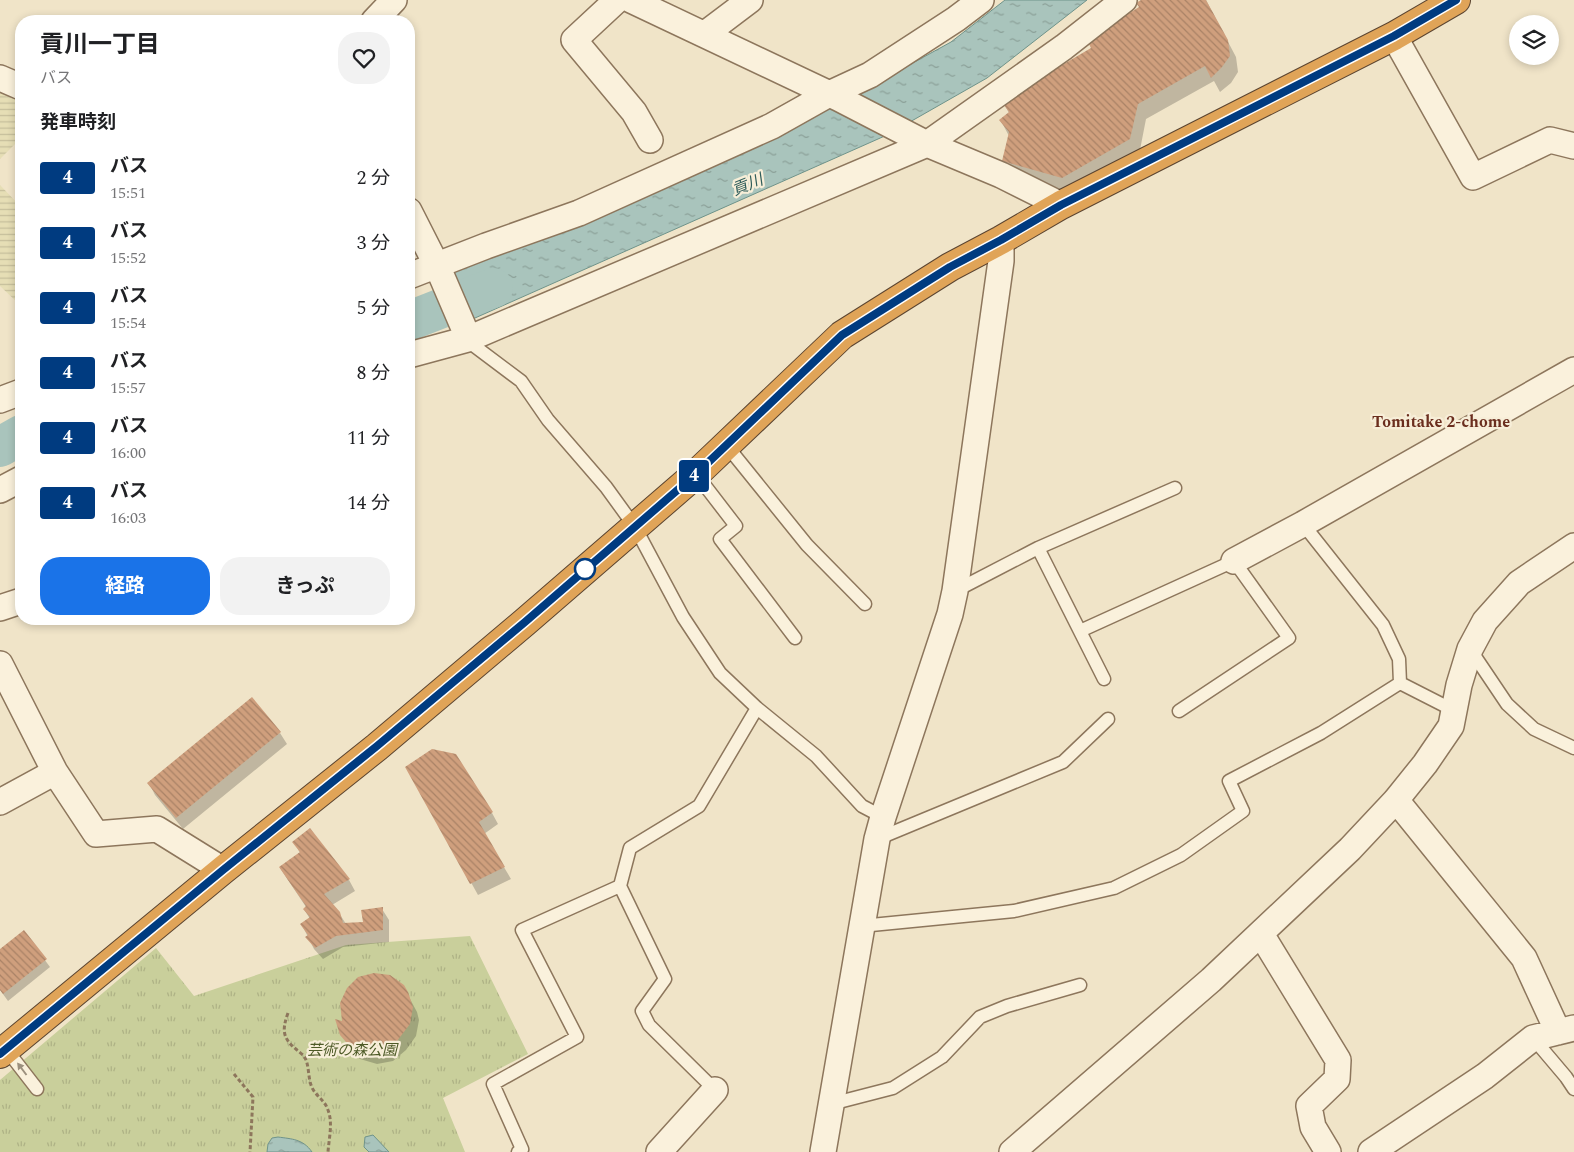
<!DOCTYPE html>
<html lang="ja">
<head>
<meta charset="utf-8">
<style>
	body { margin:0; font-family:Spectral,"Noto Sans JP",serif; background:#f2f2f2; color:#202124; height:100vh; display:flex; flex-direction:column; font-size:19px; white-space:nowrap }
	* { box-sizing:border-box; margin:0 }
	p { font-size:16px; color:#757577 }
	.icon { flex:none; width:28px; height:28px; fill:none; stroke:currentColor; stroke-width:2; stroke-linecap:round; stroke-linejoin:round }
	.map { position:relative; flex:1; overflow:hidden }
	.sheet { position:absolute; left:15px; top:15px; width:400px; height:610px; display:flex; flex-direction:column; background:#fff; border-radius:20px; box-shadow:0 2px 8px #0003 }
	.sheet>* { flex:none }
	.badge { padding:0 10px; border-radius:4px; font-size:18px; line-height:32px }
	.tools { position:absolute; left:1509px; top:15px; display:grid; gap:10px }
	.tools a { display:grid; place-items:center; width:50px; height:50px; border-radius:50%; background:#fff; box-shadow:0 2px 8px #0003; font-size:25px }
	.map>.badge { position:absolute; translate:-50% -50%; box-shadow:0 0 0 2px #fff }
	h2 { padding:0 25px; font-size:19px; line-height:45px }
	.round { display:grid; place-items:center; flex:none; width:52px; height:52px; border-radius:20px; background:#f2f2f2 }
	.summary { display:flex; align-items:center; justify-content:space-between; height:85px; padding:0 25px }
	h1 { font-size:24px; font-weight:700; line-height:38px }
	.action { display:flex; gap:10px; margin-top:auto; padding:10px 25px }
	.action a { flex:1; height:58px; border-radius:20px; background:#1a73e8; color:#fff; font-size:20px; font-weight:700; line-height:58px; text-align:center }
	.action a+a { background:#f2f2f2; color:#202124 }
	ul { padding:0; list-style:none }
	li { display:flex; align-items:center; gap:15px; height:65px; padding:0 25px }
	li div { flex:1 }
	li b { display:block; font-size:19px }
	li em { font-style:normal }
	li .badge { min-width:55px; font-weight:700; text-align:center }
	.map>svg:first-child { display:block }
</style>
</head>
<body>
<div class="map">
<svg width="1574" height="1152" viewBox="0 0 1574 1152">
	<defs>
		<pattern id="farmland-rules" width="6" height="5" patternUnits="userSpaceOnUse" patternTransform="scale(1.25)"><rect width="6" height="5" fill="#e6deb5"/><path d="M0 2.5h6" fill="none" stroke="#c6bf9b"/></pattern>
		<pattern id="park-tufts" width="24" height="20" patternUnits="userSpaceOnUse" patternTransform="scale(1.25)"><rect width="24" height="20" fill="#c9cf9b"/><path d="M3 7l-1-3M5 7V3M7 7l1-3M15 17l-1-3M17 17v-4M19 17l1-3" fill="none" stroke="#aeb285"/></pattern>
		<pattern id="water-ripples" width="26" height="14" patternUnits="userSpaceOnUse" patternTransform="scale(1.25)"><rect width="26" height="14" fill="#a9c4bc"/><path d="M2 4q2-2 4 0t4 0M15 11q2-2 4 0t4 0" fill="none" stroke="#8ba098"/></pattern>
		<pattern id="building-back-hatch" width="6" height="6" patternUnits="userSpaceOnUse" patternTransform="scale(1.25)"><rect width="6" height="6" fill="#cf9f7d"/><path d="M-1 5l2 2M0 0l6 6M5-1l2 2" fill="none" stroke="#a98266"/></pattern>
	</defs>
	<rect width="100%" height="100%" fill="#f0e4c8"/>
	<path fill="url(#farmland-rules)" d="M0,78L21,87V138L0,159Z
		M0,185L21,207V306L0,286Z"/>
	<path fill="url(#park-tufts)" d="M470,936L528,1054L443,1098L465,1152H0V1080L156,948L194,996L346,945Z"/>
	<path fill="url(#water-ripples)" stroke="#6f938a" d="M1005,0H1087L987,78L887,135L466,322L445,270L778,137L951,42Z
		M373,1135L389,1152H369L364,1147L365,1137Z
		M278,1137C292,1139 303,1139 312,1152H267L268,1144L272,1138Z"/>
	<path fill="#0003" d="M1143,0H1206L1236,57L1238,72L1231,83L1220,92L1214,81L1146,119L1139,155L1071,193L1012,177L1003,161L1009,136L1001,121L1009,113L1003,102L1093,48L1140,8Z
		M280,733L287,744L183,829L155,795L149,783Z
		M407,767L492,813L498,824L484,834L511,879L478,895Z
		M310,830L349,880L355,891L332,905L339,913L346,924L364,923L382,909L389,920V942L343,947L323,959L314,949L302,925L310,919L304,909L306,907L280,868L300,853L294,842Z
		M24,932L50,967L8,1001L0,990V951Z
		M403,986L417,1012L419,1020L416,1036L406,1050L393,1061L377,1064L360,1059L354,1054L338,1027L343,1022Z"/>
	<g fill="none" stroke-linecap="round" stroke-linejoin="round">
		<path stroke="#a9c4bc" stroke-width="40" d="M409,321L493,288
			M0,447L21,435"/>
	</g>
	<path fill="url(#building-back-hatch)" d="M1141,0H1206L1228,40L1230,56L1222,67L1211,78L1205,66L1138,104L1130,139L1062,178L1002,161L1009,132L999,120L1009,112L1001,101L1091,48L1087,40L1139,7L1136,3Z
		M252,697L281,732L176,818L147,783Z
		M432,749L456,754L493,812L479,822L505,867L470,884L405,767Z
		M310,828L350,879L324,894L340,912L343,923L363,922L361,910L383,907V930L336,936L315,948L305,937L308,935L300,924L310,917L303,909L306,906L279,867L300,852L292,842Z
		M24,930L47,959L3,994L0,990V949Z
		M374,973L390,975L404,985L408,992L413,1007L410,1024L394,1045L386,1049L369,1053L353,1048L346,1042L340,1035L335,1019L342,1021L340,1003L347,988L358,977Z"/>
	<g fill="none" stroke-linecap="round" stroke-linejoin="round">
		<defs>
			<path id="lane" d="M467,337L473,345L521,381L548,420L606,487L635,527L683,617L720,673L757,708L816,756L862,806L883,817
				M727,446L807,545L865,604
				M696,474L736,526L720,539L795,638
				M1303,524L1383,625L1399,659L1400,683
				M1038,548L1104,679
				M955,591L1038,548L1175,488
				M1080,631L1234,561L1289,638L1179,711
				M1470,649L1507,704L1534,729L1574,748
				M877,839L1063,762L1108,719
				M861,926L1014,911L1114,888L1181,855L1243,811L1229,781L1321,733L1400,683L1455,711
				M1533,1038L1566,1077L1574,1089
				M6,1049L37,1089
				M715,1090L649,1025L642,1011L665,979L620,886L630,848L699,806L757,708
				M831,1104L893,1088L942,1057L980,1017L1007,1006L1080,985
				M518,1152L522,1149L493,1084L577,1037L522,930L620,886"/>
			<path id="street" d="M617,0L574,40L634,112L650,140
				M631,0L838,98L927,144L1001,175L1061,205
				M374,21L394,0
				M705,34L750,0
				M1394,36L1473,177L1550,140L1574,146
				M0,78L21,87
				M409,211L439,270L466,333
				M409,276L486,246L579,213L772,126L829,94L870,75L956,19L981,0
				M409,355L468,339L927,144L1064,47L1124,0
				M0,400L21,392
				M0,490L21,479
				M1234,561L1303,524L1574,370
				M0,608L21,601
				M0,664L55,772L96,834L157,829L223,870
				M1396,800L1524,958L1558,1032
				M0,802L55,772
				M1261,934L1338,1060L1337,1079L1309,1106L1313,1127L1328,1152
				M659,1152L715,1090
				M823,1152L877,839L883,817L950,614L955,591L1001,261V240
				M1012,1152L1211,980L1350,849L1396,800L1425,764L1451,726L1459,685L1470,649L1485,621L1519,583L1574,546
				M1371,1152L1485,1076L1533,1038L1574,1028"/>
			<path id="highway" d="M0,1054L223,870L377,747L525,622L696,474L842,335L950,267L1001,240L1061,205L1394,36L1456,0"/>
		</defs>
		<use href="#lane" stroke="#8d765c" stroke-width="15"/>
		<use href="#street" stroke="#8d765c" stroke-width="28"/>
		<use href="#highway" stroke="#5b4430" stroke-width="30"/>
		<path stroke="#8d765c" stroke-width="3" stroke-dasharray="4 2.5" stroke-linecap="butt" d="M288,1013C282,1030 282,1038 297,1050C299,1052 304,1055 305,1058C309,1065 308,1076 311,1085C314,1095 325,1100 328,1110C333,1123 329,1138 328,1152
			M234,1074L253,1097L250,1152"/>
		<use href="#lane" stroke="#faf1dc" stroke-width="12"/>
		<use href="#street" stroke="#faf1dc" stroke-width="25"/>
		<use href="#highway" stroke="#e0a458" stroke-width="28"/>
	</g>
	<defs><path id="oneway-solid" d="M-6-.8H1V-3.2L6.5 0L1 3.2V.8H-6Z" transform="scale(1.25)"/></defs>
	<use fill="#9c907e" href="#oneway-solid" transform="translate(22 1069) rotate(-127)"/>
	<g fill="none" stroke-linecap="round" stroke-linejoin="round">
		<defs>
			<path id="line" d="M0,1054L223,870L377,746L525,622L696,474L842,335L950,267L1001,240L1061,205L1394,36L1456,0"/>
		</defs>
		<use href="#line" stroke="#fff" stroke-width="11"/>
		<use href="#line" stroke="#003b80" stroke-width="8"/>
	</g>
	<circle fill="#fff" stroke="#003b80" stroke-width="2.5" cx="585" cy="569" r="10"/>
	<g text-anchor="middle" stroke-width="4.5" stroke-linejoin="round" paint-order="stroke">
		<g font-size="15" font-style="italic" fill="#4d5a26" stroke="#f7eed8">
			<text x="352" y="1055">芸術の森公園</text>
		</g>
		<g font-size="16" font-style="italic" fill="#2f5d5a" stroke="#f7eed8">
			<text transform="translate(747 184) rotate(-22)" y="6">貢川</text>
		</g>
		<g font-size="16" font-weight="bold" fill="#6b2e1e" stroke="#f7eed8">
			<text x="1441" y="427">Tomitake 2-chome</text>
		</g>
	</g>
</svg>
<div class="tools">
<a><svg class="icon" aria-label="layers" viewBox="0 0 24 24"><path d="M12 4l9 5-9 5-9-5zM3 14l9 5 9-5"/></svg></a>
</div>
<b class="badge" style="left:694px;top:476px;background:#003b80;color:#fff">4</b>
<section class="sheet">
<div class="summary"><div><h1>貢川一丁目</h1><p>バス</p></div><a class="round"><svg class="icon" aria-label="heart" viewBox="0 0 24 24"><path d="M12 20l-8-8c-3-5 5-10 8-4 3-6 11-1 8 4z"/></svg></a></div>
<h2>発車時刻</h2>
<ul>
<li><span class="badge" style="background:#003b80;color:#fff">4</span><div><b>バス</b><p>15:51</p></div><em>2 分</em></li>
<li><span class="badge" style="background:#003b80;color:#fff">4</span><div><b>バス</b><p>15:52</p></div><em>3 分</em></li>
<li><span class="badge" style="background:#003b80;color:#fff">4</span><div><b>バス</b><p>15:54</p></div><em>5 分</em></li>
<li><span class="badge" style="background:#003b80;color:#fff">4</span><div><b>バス</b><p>15:57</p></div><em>8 分</em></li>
<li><span class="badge" style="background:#003b80;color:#fff">4</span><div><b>バス</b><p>16:00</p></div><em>11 分</em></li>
<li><span class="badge" style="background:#003b80;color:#fff">4</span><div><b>バス</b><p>16:03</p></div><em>14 分</em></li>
</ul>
<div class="action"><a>経路</a><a>きっぷ</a></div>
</section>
</div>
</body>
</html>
